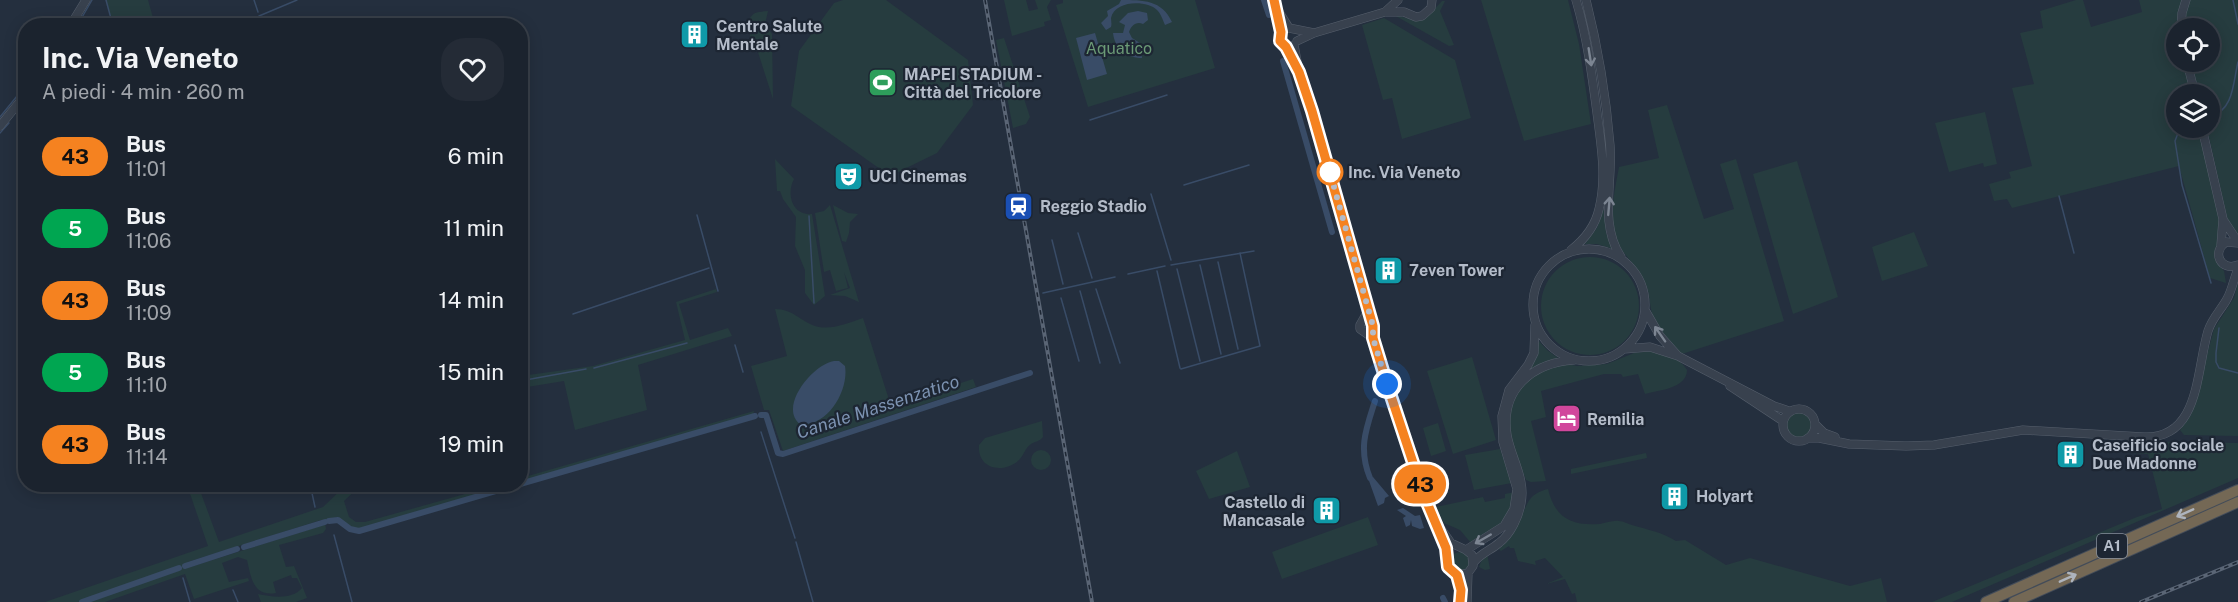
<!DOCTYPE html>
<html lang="it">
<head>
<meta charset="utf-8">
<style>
	body { margin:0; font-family:"Public Sans",sans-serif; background:#242b36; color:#f1f3f6; height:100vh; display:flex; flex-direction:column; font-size:22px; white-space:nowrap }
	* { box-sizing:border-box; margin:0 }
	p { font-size:20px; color:#a0a4aa }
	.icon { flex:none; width:33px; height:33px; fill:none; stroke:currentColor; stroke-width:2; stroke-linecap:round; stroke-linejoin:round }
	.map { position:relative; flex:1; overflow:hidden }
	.sheet { position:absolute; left:18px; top:18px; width:510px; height:474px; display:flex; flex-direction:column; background:#1b232e; border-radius:24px; box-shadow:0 3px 15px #0003,0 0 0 2px #39404a }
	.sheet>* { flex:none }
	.badge { padding:0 12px; border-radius:20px; font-size:21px; line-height:39px }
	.controls { position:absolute; left:2166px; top:18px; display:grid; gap:12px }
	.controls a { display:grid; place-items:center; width:54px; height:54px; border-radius:50%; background:#1b232e; box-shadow:0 3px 15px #0003,0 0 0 2px #39404a; font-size:30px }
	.you { position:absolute; width:30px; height:30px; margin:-15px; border:4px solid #fff; border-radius:50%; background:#1a73e8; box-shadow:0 0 0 9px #1a73e833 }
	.map>.badge { position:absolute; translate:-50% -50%; box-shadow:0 0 0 3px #fff }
	.round { display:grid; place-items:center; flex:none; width:63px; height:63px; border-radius:24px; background:#242b36 }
	.overview { display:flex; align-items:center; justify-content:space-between; height:102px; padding:0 24px }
	h1 { font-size:28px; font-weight:700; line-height:45px }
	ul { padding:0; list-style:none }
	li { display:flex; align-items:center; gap:18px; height:72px; padding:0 24px }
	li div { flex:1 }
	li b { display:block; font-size:22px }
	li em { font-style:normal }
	li .badge { min-width:66px; font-weight:700; text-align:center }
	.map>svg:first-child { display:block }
</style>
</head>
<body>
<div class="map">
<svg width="2238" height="602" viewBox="0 0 2238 602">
	<rect width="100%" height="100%" fill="#242f3e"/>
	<path fill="#263c3f" d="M106,0H148L155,25H113Z
		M843,0H886L968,60L973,105L937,153L890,176L791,106L799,51L834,3Z
		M1004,0H1026L1029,11L1038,9L1035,0H1051L1047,7L1051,20L1044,22L1045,26L1012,36Z
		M1063,0H1195L1215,68L1088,107L1056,5L1063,3Z
		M1481,0H1568L1579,44L1591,124L1524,141Z
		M2076,0H2083L2091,27L2142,12L2139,0H2183C2175,21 2176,40 2176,62H2185L2192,94H2176V128H2179L2175,142L2181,128H2199L2220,219L2219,244L2216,248L2215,259L2224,271L2226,283L2210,278L2179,166L2012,208L2007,199L1994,201L1989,184L2011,178L2009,172L2032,166L2012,88L2034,84L2020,33L2043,28L2040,11Z
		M2190,0H2238V238L2231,228L2227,217L2207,128H2210V94H2199L2191,62H2210V28H2184L2186,11Z
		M1442,1H1445L1440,11L1454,45L1449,46L1394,15L1415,20H1424Z
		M768,11L765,24L772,34L773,99L755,43L753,40H750V18C754,11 760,12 768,11Z
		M1384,18L1455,60L1471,118L1402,139L1392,98L1383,100L1362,25Z
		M1004,38L1030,117L1026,124L1013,128L996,40Z
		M1667,105L1704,219L1734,209L1720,164L1736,159L1784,321L1682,354C1668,346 1654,326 1651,309C1649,298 1649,289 1643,278C1635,263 1620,253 1615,236C1609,214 1615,189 1619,167L1659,158L1648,110Z
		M1985,112L1997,164L1984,167L1983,163L1949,172L1935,123Z
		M775,159L794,179C786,194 792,216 812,214L825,296L814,305L805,293V270L795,246L796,217L783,199L780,191H777Z
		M1797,161L1838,297L1793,314L1753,174Z
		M830,205L859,302L845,296L830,295L850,288L844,272L848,288L836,291L830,270L824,272L815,213L824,211Z
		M833,205L848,213L858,214L850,222L849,233L846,242L842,241Z
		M1604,208L1606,233L1613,249L1597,244H1585L1597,228Z
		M1914,232L1928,266L1882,281L1872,247Z
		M1541 306a49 49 0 1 1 98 0a49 49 0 1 1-98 0Z
		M2238,282V436L2184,435L2180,430L2191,415L2214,329L2234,298Z
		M716,289L717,292L679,304L690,340L728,328L732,336L638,365L647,410L575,430L564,381L521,388V376L593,366L685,340L676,302Z
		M775,309C793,309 800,321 815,326C830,331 848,323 863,318L891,406L973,379L976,387L783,451L769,410H764L751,366L787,356Z
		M1538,340L1547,350L1558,358L1544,362L1527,372L1538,349Z
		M1652,351C1666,354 1679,357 1687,370C1687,388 1660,390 1645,394L1638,374L1623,377L1621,374H1604L1541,391L1546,417L1531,421L1546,481L1531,482L1526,480L1513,448L1509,429L1510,409L1521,387L1538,371L1567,364L1577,366L1607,364L1634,353Z
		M1472,357L1496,440L1453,454L1427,371Z
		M754,411L753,415L521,482V478Z
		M1785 425a13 13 0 1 1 26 0a13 13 0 1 1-26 0Z
		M1042,421L1043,437C1039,442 1036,441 1031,444C1025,448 1024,455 1019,460C1004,474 977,470 979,445L985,438Z
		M1438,423L1446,451L1431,456L1423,428Z
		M2124,441L2238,443V478L1952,602H1932L2137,517L2162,509L2148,454L2130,453L2126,450Z
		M1500,449L1512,483L1474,490L1465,455Z
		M1031 460a10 10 0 1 1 20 0a10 10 0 1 1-20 0Z
		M1237,451L1250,487L1209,499L1196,471Z
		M1646,453L1647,458L1571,474V469Z
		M187,485H198L219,542L323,507L346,485H361L344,501L349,517L356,522H365L497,485H513L358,529L352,528L337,517L325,522L321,520L188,562L186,565L190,567L320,526L325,523L326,529L323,533L279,545L286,567L294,566L307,598L296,602H261L258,594C272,597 292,600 302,588L297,578H292L291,575L273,582L276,593C253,597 251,577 247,560L238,557L222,563L229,582L248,578L249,581L194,599L185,574L105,602H45L208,546Z
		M1548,489C1555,518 1571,526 1600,524C1606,523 1613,520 1619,521C1623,521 1628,524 1632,525C1648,530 1662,532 1676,541L1685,540L1726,565L1750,558L1850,586L1881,578L1887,602H1577L1575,593L1572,594L1565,579L1546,584L1563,577L1545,558L1535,561L1536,565L1518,561L1514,548H1510L1509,546L1501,551L1499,549L1487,553L1490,569L1485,570L1479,567C1488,543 1503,540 1518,521C1529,506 1525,495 1548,489Z
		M1515,492C1509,524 1498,528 1471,543L1460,530L1444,523L1436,507L1483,497L1485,502L1505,498V494Z
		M1368,517L1378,545L1282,579L1272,552Z
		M1450 562a10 10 0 1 1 20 0a10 10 0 1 1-20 0Z"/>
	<path fill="#394c67" d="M1121,0C1143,0 1162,0 1172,22L1165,25C1162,18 1161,14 1157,10C1147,0 1115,0 1111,18C1111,21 1112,24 1111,27L1106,30L1101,23L1108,16L1107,11L1119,4Z
		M1138,11L1147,13L1148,20L1143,24C1136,21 1131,26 1129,32L1132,38L1140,43L1142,58C1126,58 1115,49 1113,33H1123L1125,25L1119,22L1128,13Z
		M1095,33L1107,74L1087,80L1076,38Z
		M834,361H839L845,366C849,390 828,427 800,424C778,407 813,364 834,361Z
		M1373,477L1389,496L1385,498L1384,503L1378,506L1368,478Z
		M1403,508L1415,516L1420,515L1424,528L1420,529L1412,526L1411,520L1410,525L1406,527L1403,518L1406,516L1397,510Z"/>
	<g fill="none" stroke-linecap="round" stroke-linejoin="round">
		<path stroke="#394c67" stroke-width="1.5" d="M106,0L113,26
			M254,0L258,12
			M2233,0L2238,24
			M77,26L92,0
			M261,26L259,16L297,0
			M2211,116C2234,110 2233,82 2238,62
			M0,117L26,85
			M1090,120L1167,95
			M2180,128L2175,141L2182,185L2211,283
			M0,133L9,123
			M22,158L26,170
			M1184,185L1249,165
			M1151,194L1171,260
			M2059,196L2074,253
			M697,215L718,291
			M809,216L814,303
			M1078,233L1092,278
			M1052,240L1063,284
			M1218,262L1238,349
			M1171,265L1254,251
			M1200,265L1221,354
			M1177,269L1200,361
			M1157,271L1180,368
			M1128,274L1165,266
			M1096,289L1120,363
			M1080,291L1100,363
			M1043,293L1115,277
			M1061,298L1079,361
			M573,314L709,268
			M2219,328L2216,353V362L2219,368L2238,373
			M735,345L743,372
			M594,368L687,343
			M1181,369L1260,346L1240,253
			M520,381L586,369
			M761,432L795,538
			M310,484L315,507
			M334,535L352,602
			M796,542L813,602
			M183,578L190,602
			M233,590L238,602"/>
		<path stroke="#394c67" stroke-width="6" d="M1264,0L1269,15
			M1283,61L1332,232
			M761,415H766L778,453L783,454L1030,373
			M1370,478C1358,448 1366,429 1375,401
			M520,484L755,416
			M329,521L338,520L350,529L359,531L520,484
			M244,547L325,522
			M185,566L237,549
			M1443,598L1445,602
			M82,602L179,568"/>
		<defs>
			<path id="tertiary" d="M1274,0L1281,32L1280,41L1286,47L1297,69
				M1586,0C1598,47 1606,96 1610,145C1613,183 1599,224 1621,257
				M1279,12L1289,28L1314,33
				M1385,12L1398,0
				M70,26L86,0
				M2181,28L2182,13L2186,0
				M1297,41L1314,33L1385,12H1404L1416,17L1422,16L1431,8L1432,0
				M1294,45L1299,72L1335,188L1373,326V338L1388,387L1423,493L1446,548L1448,567L1457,575L1468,573L1473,566L1472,555L1466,550L1451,543L1432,516
				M2187,62L2195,94
				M0,126L26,94
				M2202,128L2223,219L2221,245
				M2224,221L2238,242
				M2238,243L2226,242C2211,252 2221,272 2238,265
				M1533 305a56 56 0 1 1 112 0a56 56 0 1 1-112 0Z
				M1571,250C1585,239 1595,227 1599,209C1607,178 1601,144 1597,113C1592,75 1587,37 1576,0
				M1645,310L1660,336L1677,355
				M1368,311L1360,325V329L1373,338
				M1624,349L1650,347L1678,356L1774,406L1789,411
				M1730,386L1783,421
				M1783 425a16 16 0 1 1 32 0a16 16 0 1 1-32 0Z
				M1815,424L1824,433L1835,437
				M1808,438H1819L1849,444L1906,446L1934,445L2023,430L2144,437C2200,439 2196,371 2208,331C2212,318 2221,310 2227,299C2232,290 2234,278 2238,269
				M1466,550L1504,526L1514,509L1517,489L1503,442L1502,416L1509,390L1528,365L1534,353L1535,325
				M1474,562C1481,553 1491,550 1499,543C1511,534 1519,516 1521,503C1526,479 1511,458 1507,435C1500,389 1532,363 1574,360
				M1457,575L1461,590L1460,602
				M1467,602L1468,573"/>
			<path id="motorway" d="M1986,602L2238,490
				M2014,602L2238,502"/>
		</defs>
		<use href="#tertiary" stroke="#565f6c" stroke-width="9"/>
		<use href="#motorway" stroke="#434c59" stroke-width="12"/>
		<use href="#tertiary" stroke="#38414e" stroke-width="8"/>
		<use href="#motorway" stroke="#746855" stroke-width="10"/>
		<defs>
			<path id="rail" d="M985,0L1092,602
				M2141,602L2238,562"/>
		</defs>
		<use href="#rail" stroke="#5a6575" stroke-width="4"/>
		<use href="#rail" stroke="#1d2633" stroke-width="1.5" stroke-dasharray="4.5" stroke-linecap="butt"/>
	</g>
	<defs><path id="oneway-shaft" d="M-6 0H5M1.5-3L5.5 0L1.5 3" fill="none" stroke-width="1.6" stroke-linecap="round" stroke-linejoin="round" transform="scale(1.5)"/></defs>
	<g stroke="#7c8592">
		<use href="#oneway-shaft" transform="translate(1590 57) rotate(81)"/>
		<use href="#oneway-shaft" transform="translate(1609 206) rotate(-85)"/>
		<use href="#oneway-shaft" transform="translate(1660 334) rotate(-125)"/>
		<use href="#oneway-shaft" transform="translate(1483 539) rotate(150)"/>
	</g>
	<g stroke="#aeb4bd">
		<use href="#oneway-shaft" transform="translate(2185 513) rotate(156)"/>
		<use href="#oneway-shaft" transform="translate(2068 578) rotate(-24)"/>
	</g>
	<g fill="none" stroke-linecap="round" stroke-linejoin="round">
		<defs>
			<path id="line" d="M1274,0L1281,32L1280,41L1286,47L1299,72L1312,111L1373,326V338L1388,387L1423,493L1446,548L1448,567L1457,575L1461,590L1460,602"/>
		</defs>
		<use href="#line" stroke="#fff" stroke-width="14"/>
		<use href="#line" stroke="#f58220" stroke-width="9"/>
		<path stroke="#b4bcc9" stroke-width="6" stroke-dasharray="0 10.8" d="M1330,172L1329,169L1373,326V338L1387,384"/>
	</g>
	<defs>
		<symbol id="building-square" viewBox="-11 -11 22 22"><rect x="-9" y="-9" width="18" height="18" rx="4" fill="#0f9aa8" stroke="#1d2633"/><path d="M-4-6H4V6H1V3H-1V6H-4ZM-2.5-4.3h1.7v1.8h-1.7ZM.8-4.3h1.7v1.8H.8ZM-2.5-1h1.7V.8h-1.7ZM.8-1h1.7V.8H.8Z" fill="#fff"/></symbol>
		<symbol id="stadium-square" viewBox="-11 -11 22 22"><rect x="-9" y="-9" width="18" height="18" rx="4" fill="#2e9e5b" stroke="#1d2633"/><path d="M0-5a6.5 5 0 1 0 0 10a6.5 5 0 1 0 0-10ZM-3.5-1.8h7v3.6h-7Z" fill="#fff"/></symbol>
		<symbol id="theatre-square" viewBox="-11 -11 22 22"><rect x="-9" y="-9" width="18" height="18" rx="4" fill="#0f9aa8" stroke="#1d2633"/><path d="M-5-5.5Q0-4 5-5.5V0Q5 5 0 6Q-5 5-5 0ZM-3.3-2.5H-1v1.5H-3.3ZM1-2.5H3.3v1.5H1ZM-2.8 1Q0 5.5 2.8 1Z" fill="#fff"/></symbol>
		<symbol id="station-square" viewBox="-11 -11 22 22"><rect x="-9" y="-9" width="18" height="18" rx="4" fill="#1a4fb4" stroke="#1d2633"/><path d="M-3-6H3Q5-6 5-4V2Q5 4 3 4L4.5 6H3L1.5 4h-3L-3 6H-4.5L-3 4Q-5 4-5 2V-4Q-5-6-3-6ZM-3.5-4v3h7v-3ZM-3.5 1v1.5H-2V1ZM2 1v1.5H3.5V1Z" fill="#fff"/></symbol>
		<symbol id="hotel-square" viewBox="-11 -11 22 22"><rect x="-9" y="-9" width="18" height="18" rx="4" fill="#d1479c" stroke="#1d2633"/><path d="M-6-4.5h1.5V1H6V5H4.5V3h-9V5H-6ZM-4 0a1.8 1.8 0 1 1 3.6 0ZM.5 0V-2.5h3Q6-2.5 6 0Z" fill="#fff"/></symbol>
	</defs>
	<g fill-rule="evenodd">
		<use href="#building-square" x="678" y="18" width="33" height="33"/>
		<use href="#stadium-square" x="866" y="66" width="33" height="33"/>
		<use href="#theatre-square" x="832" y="160" width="33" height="33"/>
		<use href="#station-square" x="1002" y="190" width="33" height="33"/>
		<use href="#building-square" x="1372" y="254" width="33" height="33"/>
		<use href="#hotel-square" x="1550" y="402" width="33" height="33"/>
		<use href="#building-square" x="2054" y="438" width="33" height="33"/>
		<use href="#building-square" x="1658" y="480" width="33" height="33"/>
		<use href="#building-square" x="1310" y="494" width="33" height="33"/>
	</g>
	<circle fill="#fff" stroke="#f58220" stroke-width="3" cx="1330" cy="172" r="12"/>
	<g text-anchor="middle" stroke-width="4.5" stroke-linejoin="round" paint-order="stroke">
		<rect fill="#1d2633" stroke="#878f9c" stroke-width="1.5" x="2097" y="534" width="30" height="24" rx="4.5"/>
		<g font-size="15" font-weight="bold" fill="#b4bcc9">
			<text x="2112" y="551">A1</text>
		</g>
		<g font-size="16" font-weight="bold" fill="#b4bcc9" stroke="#1d2633" text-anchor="start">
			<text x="716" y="32">Centro Salute<tspan x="716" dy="18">Mentale</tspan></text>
			<text x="904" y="80">MAPEI STADIUM -<tspan x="904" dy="18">Città del Tricolore</tspan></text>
			<text x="869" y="182">UCI Cinemas</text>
			<text x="1040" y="212">Reggio Stadio</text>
			<text x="1409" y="276">7even Tower</text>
			<text x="1587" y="425">Remilia</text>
			<text x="2092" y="451">Caseificio sociale<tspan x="2092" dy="18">Due Madonne</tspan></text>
			<text x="1696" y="502">Holyart</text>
			<text x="1305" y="508" text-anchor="end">Castello di<tspan x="1305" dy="18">Mancasale</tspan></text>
		</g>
		<g font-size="16" fill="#6b9a76" stroke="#1d2633">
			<text x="1119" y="54">Aquatico</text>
		</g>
		<g font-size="16" font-weight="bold" fill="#b4bcc9" stroke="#1d2633" text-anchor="start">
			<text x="1348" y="178">Inc. Via Veneto</text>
		</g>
		<g font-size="18" font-style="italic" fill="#7c92b1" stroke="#1d2633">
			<text transform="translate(878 407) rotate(-18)" y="6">Canale Massenzatico</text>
		</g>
	</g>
</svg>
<div class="controls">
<a><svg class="icon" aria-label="locate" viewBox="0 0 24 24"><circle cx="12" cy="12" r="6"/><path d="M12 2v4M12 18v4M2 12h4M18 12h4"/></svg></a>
<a><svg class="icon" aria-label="layers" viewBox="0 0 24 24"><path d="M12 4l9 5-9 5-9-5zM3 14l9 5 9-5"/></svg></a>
</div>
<div class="you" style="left:1387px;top:384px"></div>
<b class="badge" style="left:1420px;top:484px;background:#f58220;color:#111">43</b>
<section class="sheet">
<div class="overview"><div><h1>Inc. Via Veneto</h1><p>A piedi · 4 min · 260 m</p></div><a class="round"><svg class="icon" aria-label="heart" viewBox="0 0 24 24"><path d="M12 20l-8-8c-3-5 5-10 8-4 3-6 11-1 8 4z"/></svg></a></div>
<ul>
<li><span class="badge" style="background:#f58220;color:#111">43</span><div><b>Bus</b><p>11:01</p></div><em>6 min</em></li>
<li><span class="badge" style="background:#00a651;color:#fff">5</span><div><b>Bus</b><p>11:06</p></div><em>11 min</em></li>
<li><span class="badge" style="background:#f58220;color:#111">43</span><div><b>Bus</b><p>11:09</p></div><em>14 min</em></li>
<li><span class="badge" style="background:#00a651;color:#fff">5</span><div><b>Bus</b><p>11:10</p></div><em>15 min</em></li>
<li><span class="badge" style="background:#f58220;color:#111">43</span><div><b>Bus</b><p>11:14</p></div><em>19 min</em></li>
</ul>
</section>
</div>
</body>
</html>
